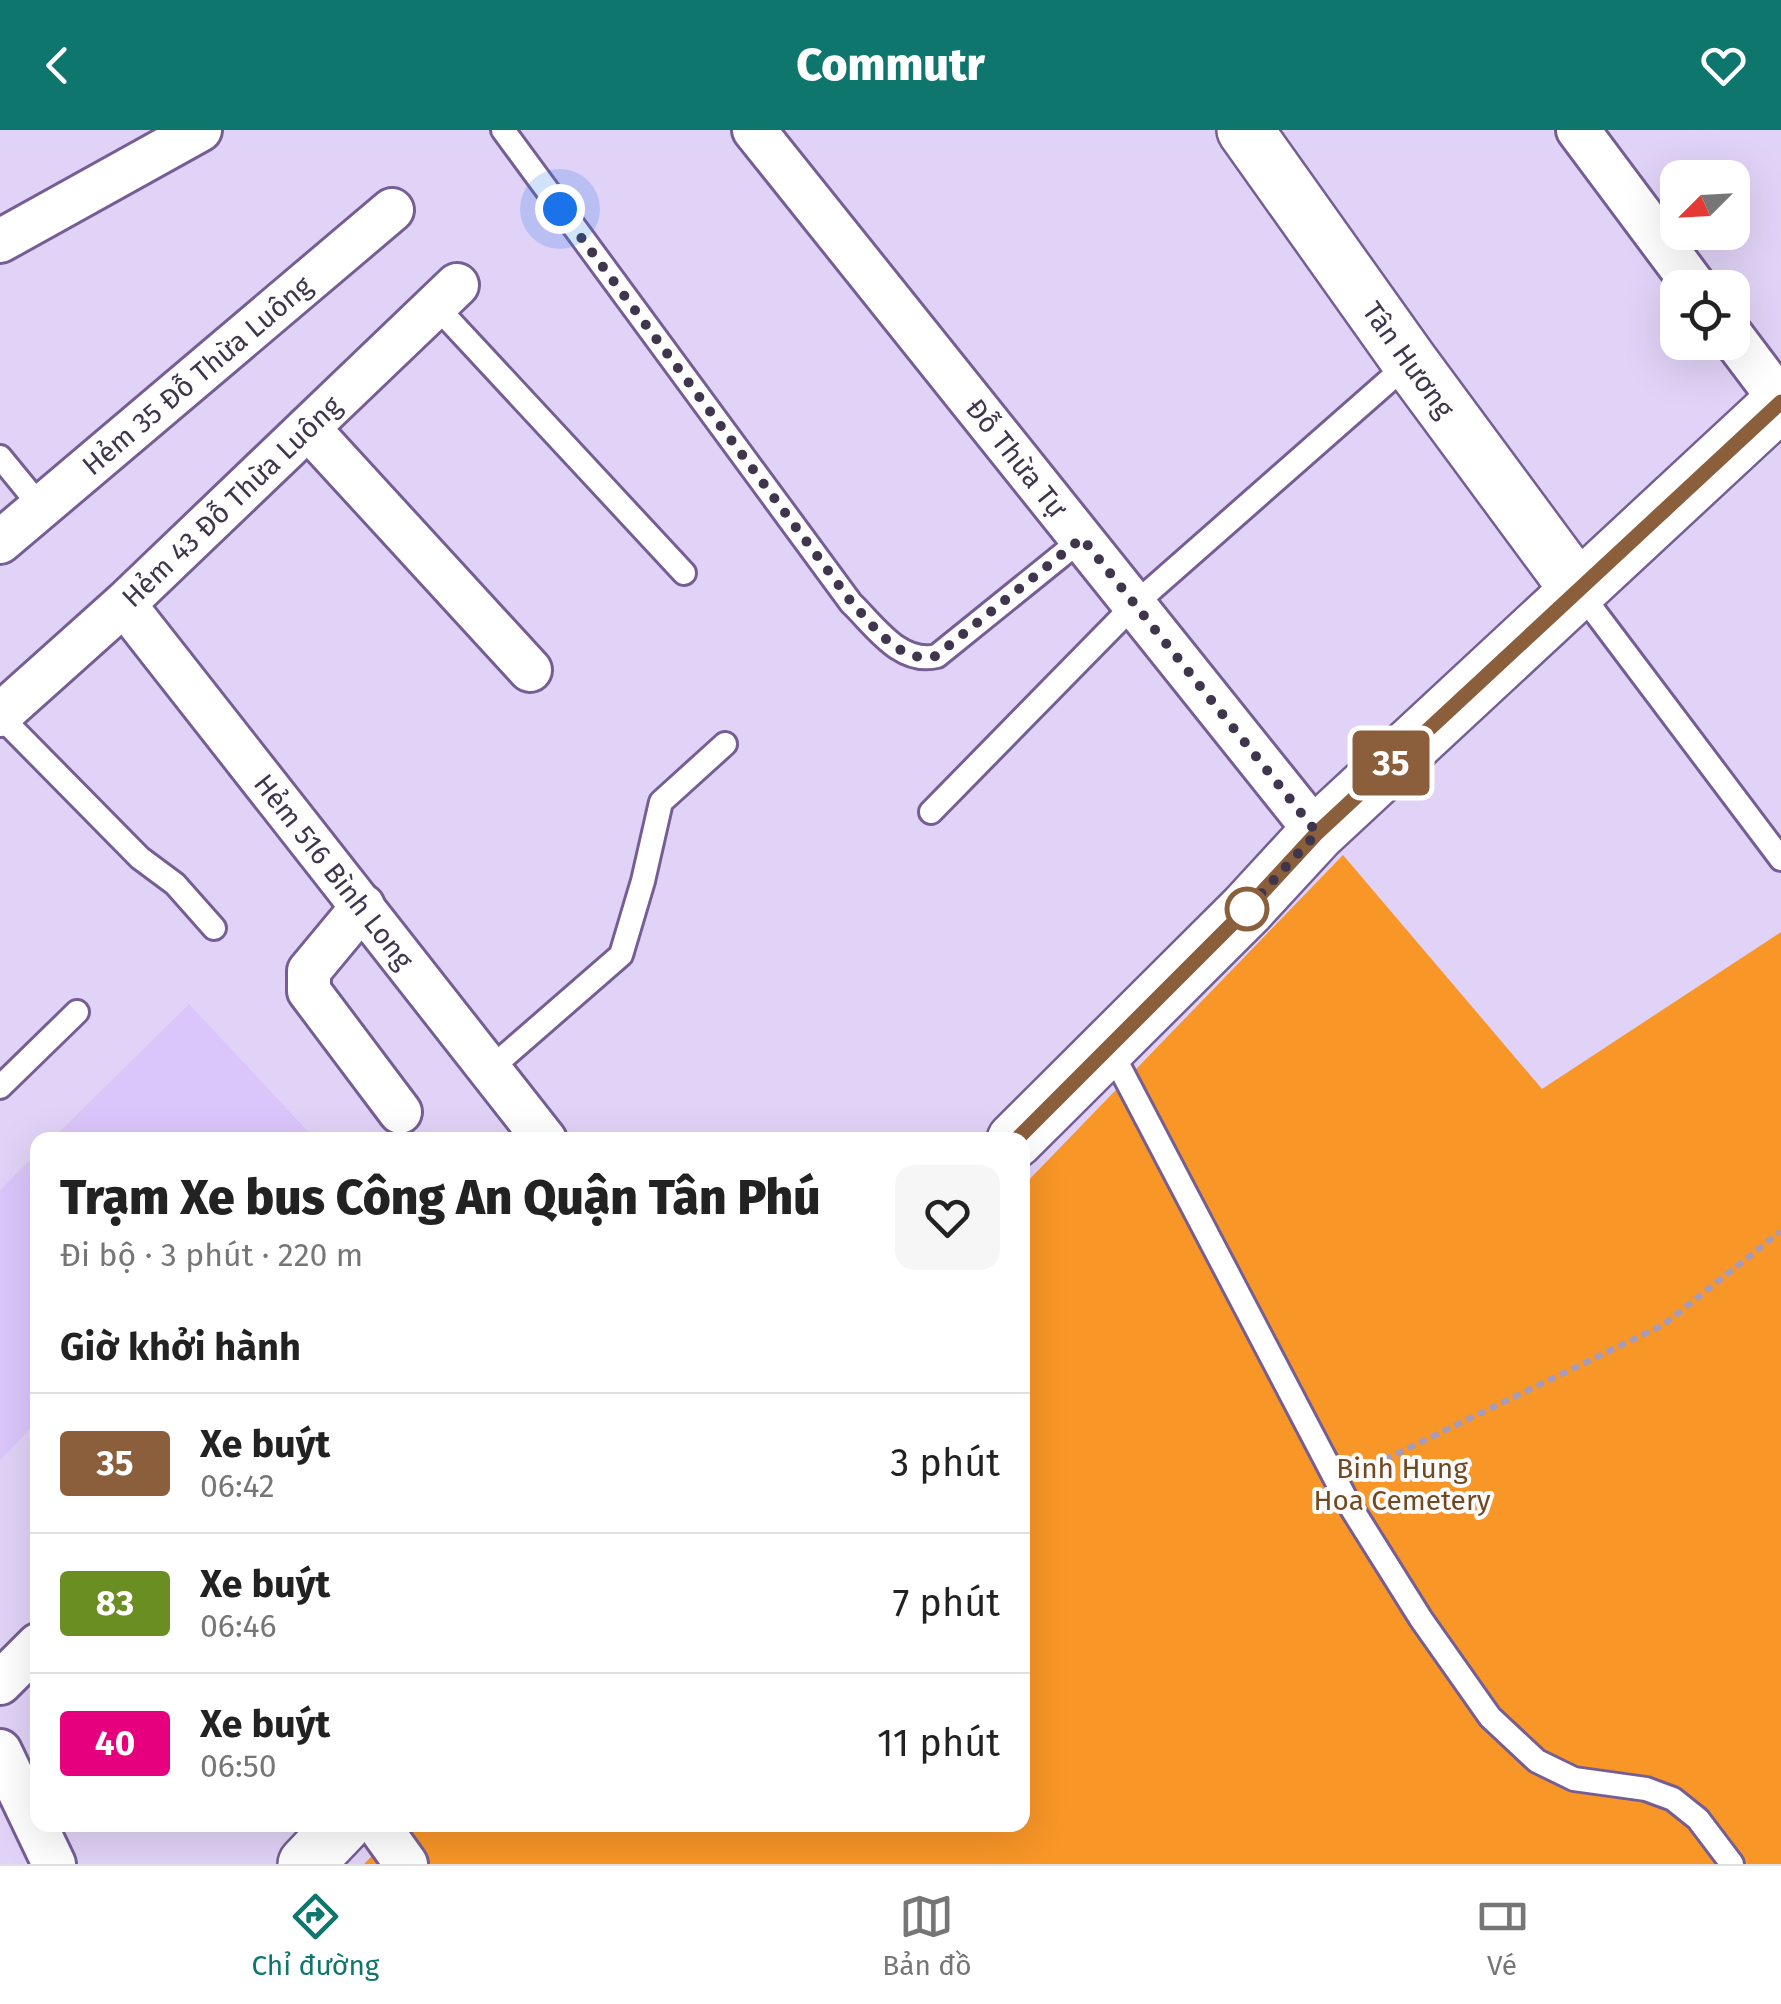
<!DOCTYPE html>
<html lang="vi">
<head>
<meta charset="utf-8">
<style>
	body { margin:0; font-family:"Fira Sans",sans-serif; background:#f6f6f6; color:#222; height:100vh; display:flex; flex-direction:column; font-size:38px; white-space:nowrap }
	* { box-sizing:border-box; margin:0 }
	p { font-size:32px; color:#767676 }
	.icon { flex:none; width:55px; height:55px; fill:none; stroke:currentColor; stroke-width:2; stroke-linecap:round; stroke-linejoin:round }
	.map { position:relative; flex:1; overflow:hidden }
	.side { position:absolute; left:30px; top:1002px; width:1000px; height:700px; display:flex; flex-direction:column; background:#fff; border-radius:20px; box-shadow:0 10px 40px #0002 }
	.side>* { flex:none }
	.badge { padding:0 20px; border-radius:8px; font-size:35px; line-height:65px }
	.needle { width:65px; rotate:246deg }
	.buttons { position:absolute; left:1660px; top:30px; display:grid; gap:20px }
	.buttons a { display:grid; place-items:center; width:90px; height:90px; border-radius:20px; background:#fff; box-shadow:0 10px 40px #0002; font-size:50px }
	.you { position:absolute; width:50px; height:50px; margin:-25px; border:8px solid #fff; border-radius:50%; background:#1a73e8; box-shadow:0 0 0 15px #1a73e833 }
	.map>.badge { position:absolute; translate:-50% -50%; box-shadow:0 0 0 5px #fff }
	h2 { padding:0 30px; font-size:38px; line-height:90px }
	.round { display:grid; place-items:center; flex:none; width:105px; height:105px; border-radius:20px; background:#f6f6f6 }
	.overview { display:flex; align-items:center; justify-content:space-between; height:170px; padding:0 30px }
	h1 { font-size:48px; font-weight:800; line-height:75px }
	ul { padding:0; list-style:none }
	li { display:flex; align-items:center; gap:30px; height:140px; padding:0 30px; border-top:2px solid #e0e0e0 }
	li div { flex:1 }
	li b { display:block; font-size:38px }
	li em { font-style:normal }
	li .badge { min-width:110px; font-weight:700; text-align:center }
	header { display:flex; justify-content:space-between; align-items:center; height:130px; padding:0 30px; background:#0f766e; color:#fff; font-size:45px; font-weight:800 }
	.menu { display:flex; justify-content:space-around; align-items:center; height:140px; border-top:2px solid #e0e0e0; background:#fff; font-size:28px; color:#767676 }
	.menu a { display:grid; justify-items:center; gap:5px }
	.menu .current { color:#0f766e }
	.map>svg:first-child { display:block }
</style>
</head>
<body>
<header><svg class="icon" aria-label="back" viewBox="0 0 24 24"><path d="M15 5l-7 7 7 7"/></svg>Commutr<svg class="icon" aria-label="heart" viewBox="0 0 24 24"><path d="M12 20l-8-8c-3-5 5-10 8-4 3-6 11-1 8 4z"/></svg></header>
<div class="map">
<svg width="1781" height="1734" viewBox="0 0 1781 1734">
	<rect width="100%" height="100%" fill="#e1d3f7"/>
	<path fill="#dbc6fb" d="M189,874L316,1010H51Z
		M37,1023V1292L0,1330V1060Z"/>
	<path fill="#f89627" d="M1343,725L1542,959L1781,802V1734H364L402,1695H1022L1023,1056Z"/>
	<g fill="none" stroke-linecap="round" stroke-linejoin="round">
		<defs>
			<path id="service" d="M503,0L851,473C875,496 900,535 937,526L1083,408
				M436,176L684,443
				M0,327L41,377
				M1579,461L1781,729
				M0,586L140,728L175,754L214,798
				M931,682L1135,474L1410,232
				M1109,917L1347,1371L1421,1489L1490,1587L1537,1631L1574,1649L1646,1659L1673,1669L1698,1689L1732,1734
				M490,939L621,825L643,751L661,672L725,614
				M0,957L77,882"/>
			<g id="minor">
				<path id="s1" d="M754,0L1317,703"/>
				<path d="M1578,0L1696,158"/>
				<path d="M0,111L200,0"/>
				<path d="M1732,206L1781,271"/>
				<path d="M308,298L530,540"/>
				<path id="s2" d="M0,412L392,80"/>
				<path id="s3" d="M124,474L545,1010"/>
				<path id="s4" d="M0,585L124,474L457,155"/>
				<path d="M363,776L309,841V861L400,982"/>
				<path d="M0,1553L38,1515"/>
				<path d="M0,1621L54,1734"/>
				<path d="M378,1695L406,1734"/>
			</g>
			<g id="tertiary">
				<path id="s5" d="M1245,0L1410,232L1577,458"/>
			</g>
			<path id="secondary" d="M1015,1010L1247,779L1317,703L1781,272
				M306,1734L343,1695"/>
		</defs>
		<use href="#service" stroke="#755e94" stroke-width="28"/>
		<use href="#minor" stroke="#755e94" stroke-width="48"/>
		<use href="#tertiary" stroke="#755e94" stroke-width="60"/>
		<use href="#secondary" stroke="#755e94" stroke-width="60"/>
		<path stroke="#a79bbb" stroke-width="6" stroke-dasharray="8 5" stroke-linecap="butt" d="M1361,1341L1663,1195L1781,1101"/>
		<use href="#service" stroke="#fff" stroke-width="22"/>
		<use href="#minor" stroke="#fff" stroke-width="42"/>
		<use href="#tertiary" stroke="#fff" stroke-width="55"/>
		<use href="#secondary" stroke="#fff" stroke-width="55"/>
	</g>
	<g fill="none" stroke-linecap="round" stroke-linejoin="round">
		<defs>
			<path id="line" d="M1016,1010L1246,780L1317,703L1781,272"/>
		</defs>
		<use href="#line" stroke="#fff" stroke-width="22"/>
		<use href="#line" stroke="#8b5e3c" stroke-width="15"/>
		<path stroke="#3f354d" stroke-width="10" stroke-dasharray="0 18" d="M560,79L852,473C874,496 900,535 936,526L1082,408L1317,703L1247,779"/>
	</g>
	<circle fill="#fff" stroke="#8b5e3c" stroke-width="5" cx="1247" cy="779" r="20"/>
	<g text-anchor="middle" stroke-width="8" stroke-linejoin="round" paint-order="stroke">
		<g font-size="28" fill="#3f354d" stroke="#fbfbfb">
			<text dy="10" stroke="none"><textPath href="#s5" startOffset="282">Tân Hương</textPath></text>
			<text dy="10" stroke="none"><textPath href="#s2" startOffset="258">Hẻm 35 Đỗ Thừa Luông</textPath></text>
			<text dy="10" stroke="none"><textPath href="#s1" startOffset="420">Đỗ Thừa Tự</textPath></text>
			<text dy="10" stroke="none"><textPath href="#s4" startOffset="315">Hẻm 43 Đỗ Thừa Luông</textPath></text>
			<text dy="10" stroke="none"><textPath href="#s3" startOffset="340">Hẻm 516 Bình Long</textPath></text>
		</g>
		<g font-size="28" fill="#714820" stroke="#fbfbfb">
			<text x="1402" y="1348">Binh Hung<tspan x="1402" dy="32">Hoa Cemetery</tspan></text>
		</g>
	</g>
</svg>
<div class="buttons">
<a><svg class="needle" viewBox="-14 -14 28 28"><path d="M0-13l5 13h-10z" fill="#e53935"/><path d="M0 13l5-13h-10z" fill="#767676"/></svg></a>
<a><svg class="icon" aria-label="locate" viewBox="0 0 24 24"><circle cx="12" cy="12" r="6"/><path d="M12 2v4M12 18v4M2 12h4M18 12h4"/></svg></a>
</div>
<div class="you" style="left:560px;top:79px"></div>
<b class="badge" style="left:1391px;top:633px;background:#8b5e3c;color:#fff">35</b>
<section class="side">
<div class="overview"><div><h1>Trạm Xe bus Công An Quận Tân Phú</h1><p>Đi bộ · 3 phút · 220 m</p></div><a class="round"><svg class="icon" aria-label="heart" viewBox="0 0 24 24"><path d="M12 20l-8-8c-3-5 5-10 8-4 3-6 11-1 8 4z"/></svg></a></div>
<h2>Giờ khởi hành</h2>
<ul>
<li><span class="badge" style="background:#8b5e3c;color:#fff">35</span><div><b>Xe buýt</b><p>06:42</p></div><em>3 phút</em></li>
<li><span class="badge" style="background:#6b8e23;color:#fff">83</span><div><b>Xe buýt</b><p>06:46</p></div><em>7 phút</em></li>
<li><span class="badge" style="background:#e6007e;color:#fff">40</span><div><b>Xe buýt</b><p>06:50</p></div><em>11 phút</em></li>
</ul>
</section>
</div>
<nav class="menu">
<a class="current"><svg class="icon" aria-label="directions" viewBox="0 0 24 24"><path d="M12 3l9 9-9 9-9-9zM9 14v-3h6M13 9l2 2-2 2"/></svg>Chỉ đường</a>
<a><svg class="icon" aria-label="map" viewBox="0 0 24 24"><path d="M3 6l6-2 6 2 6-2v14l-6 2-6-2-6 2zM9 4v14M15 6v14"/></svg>Bản đồ</a>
<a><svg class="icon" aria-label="tickets" viewBox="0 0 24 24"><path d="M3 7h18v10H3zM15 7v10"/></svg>Vé</a>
</nav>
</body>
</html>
